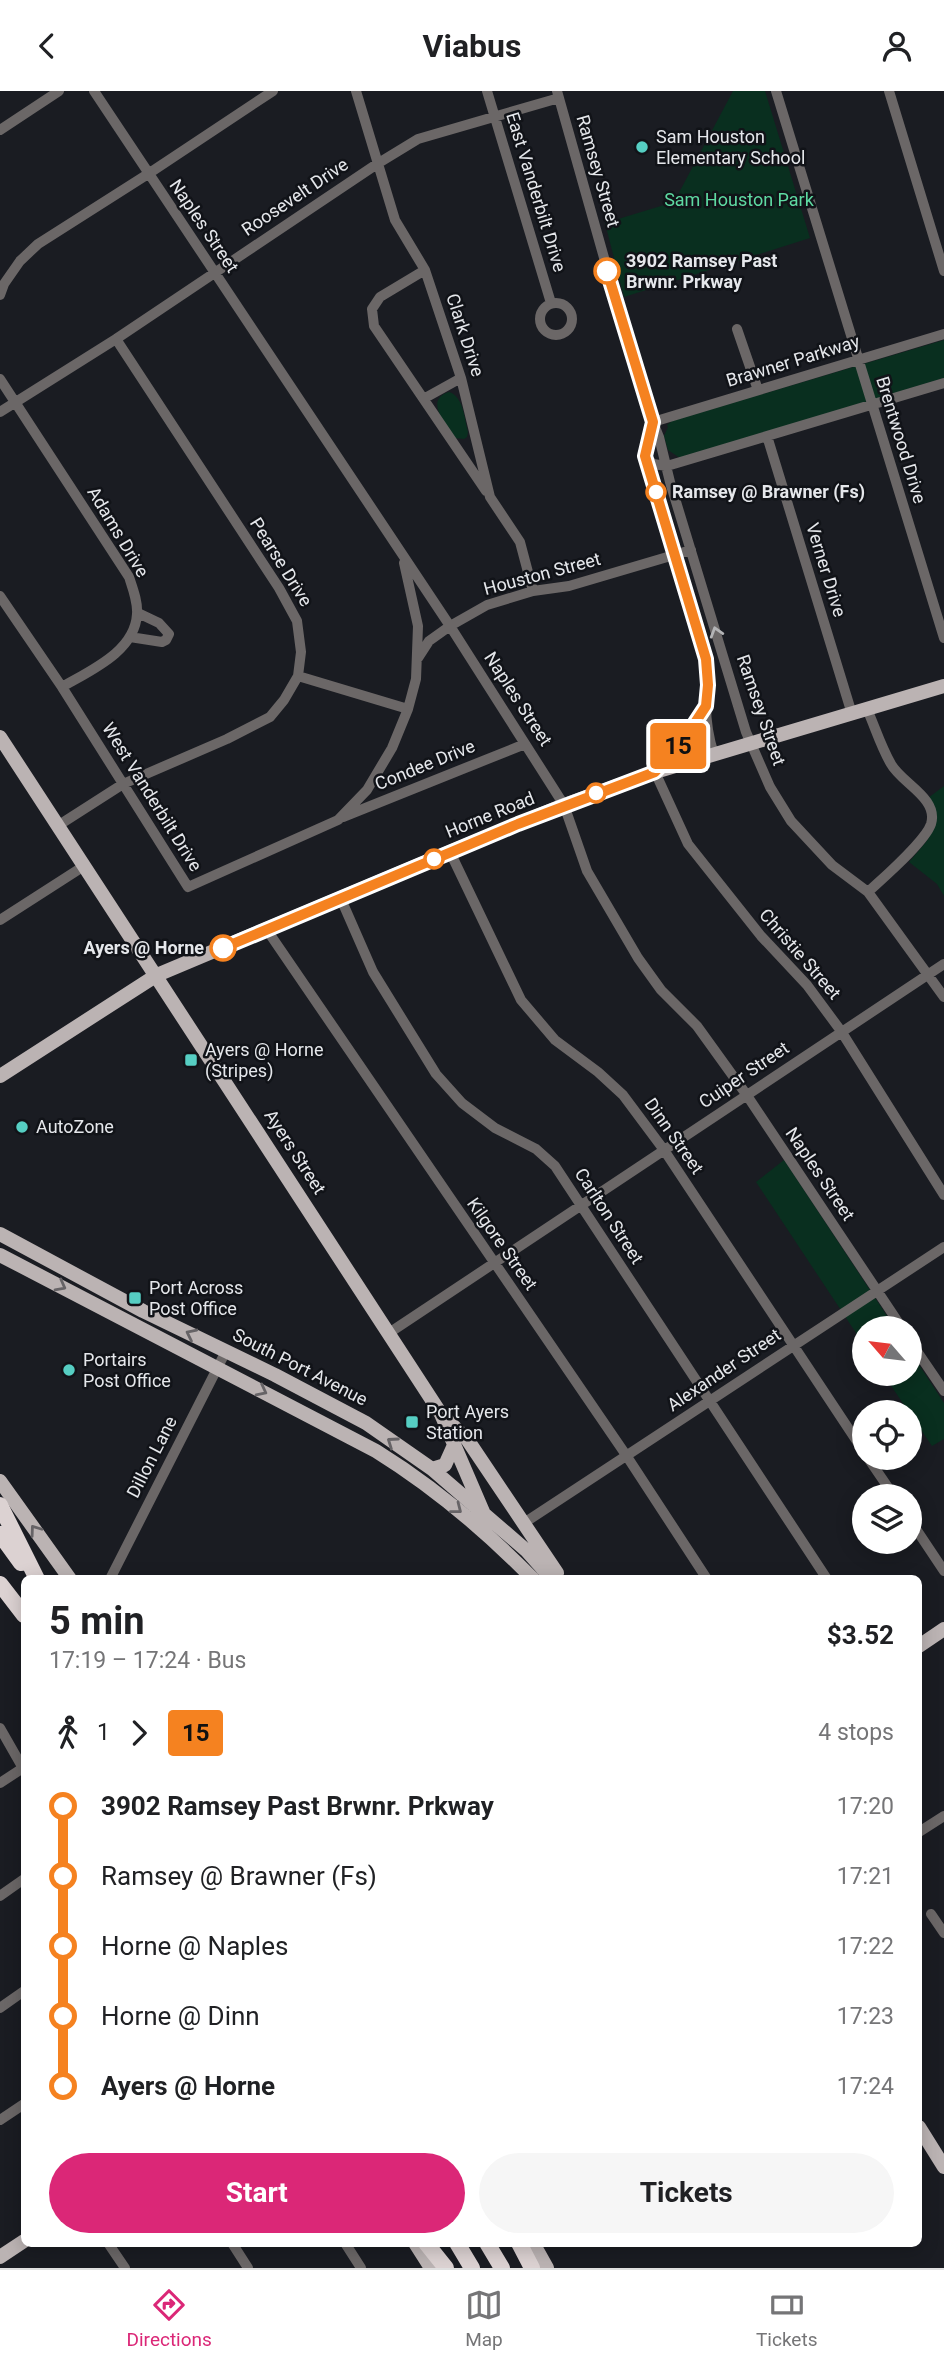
<!DOCTYPE html>
<html lang="en">
<head>
<meta charset="utf-8">
<style>
	body { margin:0; font-family:Roboto,sans-serif; background:#f6f6f6; color:#202124; height:100vh; display:flex; flex-direction:column; font-size:26px; white-space:nowrap }
	* { box-sizing:border-box; margin:0 }
	p { font-size:23px; color:#757577 }
	.icon { flex:none; width:38px; height:38px; fill:none; stroke:currentColor; stroke-width:2; stroke-linecap:round; stroke-linejoin:round }
	.map { position:relative; flex:1; overflow:hidden }
	.details { position:absolute; left:21px; top:1484px; width:901px; height:672px; display:flex; flex-direction:column; background:#fff; border-radius:10px; box-shadow:0 4px 18px #0003 }
	.details>* { flex:none }
	.badge { padding:0 14px; border-radius:5px; font-size:24px; line-height:46px }
	.needle { width:46px; rotate:298deg }
	.controls { position:absolute; left:852px; top:1225px; display:grid; gap:14px }
	.controls a { display:grid; place-items:center; width:70px; height:70px; border-radius:50%; background:#fff; box-shadow:0 4px 18px #0003; font-size:35px }
	.map>.badge { position:absolute; translate:-50% -50%; box-shadow:0 0 0 4px #fff }
	.legs { display:flex; align-items:center; gap:10px; height:77px; padding:0 28px; font-size:23px }
	.legs p { margin-inline-start:auto }
	.summary { display:flex; align-items:center; justify-content:space-between; height:119px; padding:0 28px }
	h1 { font-size:38px; font-weight:700; line-height:52px }
	.button { display:flex; gap:14px; margin-top:auto; padding:14px 28px }
	.button a { flex:1; height:80px; border-radius:42px; background:#db2777; color:#fff; font-size:28px; font-weight:700; line-height:80px; text-align:center }
	.button a+a { background:#f6f6f6; color:#202124 }
	ul { padding:0 28px; list-style:none }
	li { display:flex; align-items:center; gap:24px; height:70px; font-size:26px }
	li i { display:grid; place-items:center; width:10px; height:100%; margin:0 9px; background:currentColor }
	li i::after { content:''; width:18px; height:18px; margin:-9px; border:5px solid; border-radius:50%; background:#fff }
	li p { margin-inline-start:auto }
	li:first-child i { background:linear-gradient(#0000 50%,currentColor 0) }
	li:last-child i { background:linear-gradient(currentColor 50%,#0000 0) }
	header { display:flex; justify-content:space-between; align-items:center; height:91px; padding:0 28px; background:#fff; font-size:32px; font-weight:700 }
	.tab-bar { display:flex; justify-content:space-around; align-items:center; height:98px; border-top:2px solid #e0e0e0; background:#fff; font-size:19px; color:#757577 }
	.tab-bar a { display:grid; justify-items:center; gap:4px }
	.tab-bar .current { color:#db2777 }
	.map>svg:first-child { display:block }
</style>
</head>
<body>
<header><svg class="icon" aria-label="back" viewBox="0 0 24 24"><path d="M15 5l-7 7 7 7"/></svg>Viabus<svg class="icon" aria-label="person" viewBox="0 0 24 24"><circle cx="12" cy="8" r="4"/><path d="M4 21q1-7 8-7t8 7"/></svg></header>
<div class="map">
<svg width="944" height="2177" viewBox="0 0 944 2177">
	<rect width="100%" height="100%" fill="#1a1c22"/>
	<path fill="#092f1f" d="M733,0H765L810,147L624,206L605,132L674,111Z
		M944,249V287L680,367L668,359L664,345L668,336L667,334L672,330Z
		M449,301C464,306 464,327 468,341L467,346L464,348L455,347C447,334 423,309 449,301Z
		M944,695V805L937,793L909,771C935,741 935,745 928,707Z
		M784,1069L895,1237H864V1254L756,1091Z
		M910,1260L944,1312V1348L932,1355L883,1283H910Z"/>
	<g fill="none" stroke-linecap="round" stroke-linejoin="round">
		<path stroke="#6b6767" stroke-width="10" d="M94,0L450,535L564,714L587,780L638,867L661,899L697,935L746,1003L902,1237
			M356,0L395,129L425,179L461,287L490,406L520,451L533,500
			M487,0L551,212
			M557,0L612,195L653,331L659,346L670,391L746,641L770,696L791,730L832,774L868,801L944,906
			M776,0L944,547
			M889,0L944,180
			M0,39L59,0
			M425,179L380,206L372,218L374,235L486,400
			M0,204L4,193L20,170L38,153L148,83L273,0
			M540 228a16 16 0 1 1 32 0a16 16 0 1 1-32 0Z
			M737,238L758,299
			M0,288L129,486C133,498 138,511 137,523C135,561 89,580 62,596
			M425,307L461,287
			M0,321L116,248L377,73L418,48L559,7
			M653,331L645,365L706,568C708,584 706,598 706,614C706,630 709,648 714,664
			M653,331L944,243
			M767,345L852,623
			M645,365L653,373L667,375L944,292
			M0,505L62,596L188,796L338,729L367,699L392,657L408,618L416,588L418,535L404,472
			M130,546L162,551L166,549L169,543L159,532L138,522
			M418,567L429,550L450,535L487,514L533,500L569,495L691,459
			M298,585L408,618
			M706,616L683,650L655,681L688,753L761,845L807,894L841,940L944,1104
			M867,618C875,636 881,656 891,673C901,692 939,707 931,733C925,751 883,787 868,801
			M343,726L525,653
			M59,734L123,693L227,648L270,626L284,609L298,585L301,561L297,530L279,497L116,248
			M450,761L521,909L555,949L598,981L623,1004L664,1059L864,1361
			M341,808L373,881L436,983L462,1012L495,1037L536,1058L555,1075L827,1488
			M0,829L84,775
			M267,839L626,1364L707,1488
			M389,1242L944,873
			M910,1250L944,1300
			M868,1367L894,1405
			M910,1429L944,1480
			M524,1432L944,1156
			M110,1488L226,1260
			M0,1637L24,1679
			M0,1692L23,1677
			M919,1741L944,1725
			M0,1805L24,1788
			M931,1823L944,1842
			M0,1917L24,1900
			M0,2029L24,2013
			M108,2152L125,2177
			M232,2152L248,2177
			M345,2152L361,2177"/>
		<path stroke="#bbb3b3" stroke-width="14" d="M0,646L441,1323L484,1423
			M0,985L157,884L450,761L564,714L655,681L944,595
			M0,1143L143,1220L275,1284L366,1332L432,1378L527,1460L552,1488
			M0,1164L376,1360C434,1396 485,1439 533,1488
			M447,1329L467,1348L557,1482
			M432,1378L445,1374L454,1354
			M0,1390L70,1488
			M919,1555L944,1538
			M919,2036L944,2076
			M415,2152L431,2177
			M533,2152L547,2177
			M0,2166L24,2150"/>
		<path stroke="#dcd2d2" stroke-width="16" d="M0,1414L37,1488
			M0,1443L21,1472
			M0,1493L24,1524
			M426,2152L446,2177
			M457,2152L472,2177
			M487,2152L502,2177
			M519,2152L532,2177"/>
	</g>
	<defs><path id="oneway-chevron" d="M-2-3.5L2.5 0L-2 3.5" fill="none" stroke-width="1.6" stroke-linecap="round" stroke-linejoin="round" transform="scale(1.75)"/></defs>
	<use stroke="#b4b4b6" href="#oneway-chevron" transform="translate(716 541) rotate(-107)"/>
	<g stroke="#666366">
		<use href="#oneway-chevron" transform="translate(61 1195) rotate(28)"/>
		<use href="#oneway-chevron" transform="translate(191 1243) rotate(-154)"/>
		<use href="#oneway-chevron" transform="translate(262 1300) rotate(27)"/>
		<use href="#oneway-chevron" transform="translate(392 1351) rotate(-145)"/>
		<use href="#oneway-chevron" transform="translate(457 1418) rotate(38)"/>
		<use href="#oneway-chevron" transform="translate(35 1439) rotate(-126)"/>
	</g>
	<g fill="none" stroke-linecap="round" stroke-linejoin="round">
		<defs>
			<path id="line-1" d="M223,857L518,733L655,681L683,650L706,615L708,594L706,568L645,365L653,331L607,180"/>
		</defs>
		<use href="#line-1" stroke="#fff" stroke-width="16"/>
		<use href="#line-1" stroke="#f58220" stroke-width="10"/>
	</g>
	<g fill="#56cec3" stroke="#111318" stroke-width="2.5">
		<circle cx="642" cy="56" r="7"/>
		<rect x="184" y="962" width="14" height="14" rx="3.5"/>
		<circle cx="22" cy="1036" r="7"/>
		<rect x="128" y="1200" width="14" height="14" rx="3.5"/>
		<circle cx="69" cy="1279" r="7"/>
		<rect x="405" y="1324" width="14" height="14" rx="3.5"/>
	</g>
	<g fill="#fff" stroke="#f58220" stroke-width="3.5">
		<circle cx="607" cy="180" r="12"/>
		<circle cx="656" cy="401" r="9"/>
		<circle cx="596" cy="702" r="9"/>
		<circle cx="434" cy="768" r="9"/>
		<circle cx="223" cy="857" r="12"/>
	</g>
	<g text-anchor="middle" stroke-width="5" stroke-linejoin="round" paint-order="stroke">
		<g font-size="18" fill="#e5e7eb" stroke="#111318" text-anchor="start">
			<text x="656" y="52">Sam Houston<tspan x="656" dy="21">Elementary School</tspan></text>
			<text x="205" y="965">Ayers @ Horne<tspan x="205" dy="21">(Stripes)</tspan></text>
			<text x="36" y="1042">AutoZone</text>
			<text x="149" y="1203">Port Across<tspan x="149" dy="21">Post Office</tspan></text>
			<text x="83" y="1275">Portairs<tspan x="83" dy="21">Post Office</tspan></text>
			<text x="426" y="1327">Port Ayers<tspan x="426" dy="21">Station</tspan></text>
		</g>
		<g font-size="18" fill="#e5e7eb" stroke="#111318">
			<text transform="translate(598 80) rotate(74)" y="6">Ramsey Street</text>
			<text transform="translate(536 101) rotate(73)" y="6">East Vanderbilt Drive</text>
			<text transform="translate(295 106) rotate(-34)" y="6">Roosevelt Drive</text>
			<text transform="translate(204 135) rotate(56)" y="6">Naples Street</text>
			<text transform="translate(465 244) rotate(72)" y="6">Clark Drive</text>
			<text transform="translate(793 270) rotate(-17)" y="6">Brawner Parkway</text>
			<text transform="translate(901 349) rotate(73)" y="6">Brentwood Drive</text>
			<text transform="translate(118 441) rotate(59)" y="6">Adams Drive</text>
			<text transform="translate(281 471) rotate(58)" y="6">Pearse Drive</text>
			<text transform="translate(826 479) rotate(73)" y="6">Verner Drive</text>
			<text transform="translate(542 483) rotate(-15)" y="6">Houston Street</text>
			<text transform="translate(518 608) rotate(57)" y="6">Naples Street</text>
			<text transform="translate(761 619) rotate(71)" y="6">Ramsey Street</text>
			<text transform="translate(425 674) rotate(-22)" y="6">Condee Drive</text>
			<text transform="translate(152 706) rotate(58)" y="6">West Vanderbilt Drive</text>
			<text transform="translate(490 724) rotate(-22)" y="6">Horne Road</text>
			<text transform="translate(800 863) rotate(49)" y="6">Christie Street</text>
			<text transform="translate(744 984) rotate(-34)" y="6">Cuiper Street</text>
			<text transform="translate(674 1045) rotate(55)" y="6">Dinn Street</text>
			<text transform="translate(295 1061) rotate(57)" y="6">Ayers Street</text>
			<text transform="translate(820 1083) rotate(56)" y="6">Naples Street</text>
			<text transform="translate(609 1125) rotate(57)" y="6">Carlton Street</text>
			<text transform="translate(502 1153) rotate(55)" y="6">Kilgore Street</text>
			<text transform="translate(300 1276) rotate(27)" y="6">South Port Avenue</text>
			<text transform="translate(724 1279) rotate(-34)" y="6">Alexander Street</text>
			<text transform="translate(152 1366) rotate(-63)" y="6">Dillon Lane</text>
		</g>
		<g font-size="18" fill="#5edaa2" stroke="#111318">
			<text x="739" y="115">Sam Houston Park</text>
		</g>
		<g font-size="18" font-weight="bold" fill="#e5e7eb" stroke="#111318" text-anchor="start">
			<text x="626" y="176">3902 Ramsey Past<tspan x="626" dy="21">Brwnr. Prkway</tspan></text>
			<text x="672" y="407">Ramsey @ Brawner (Fs)</text>
			<text x="204" y="863" text-anchor="end">Ayers @ Horne</text>
		</g>
	</g>
</svg>
<div class="controls">
<a><svg class="needle" viewBox="-14 -14 28 28"><path d="M0-13l5 13h-10z" fill="#e53935"/><path d="M0 13l5-13h-10z" fill="#757577"/></svg></a>
<a><svg class="icon" aria-label="locate" viewBox="0 0 24 24"><circle cx="12" cy="12" r="6"/><path d="M12 2v4M12 18v4M2 12h4M18 12h4"/></svg></a>
<a><svg class="icon" aria-label="layers" viewBox="0 0 24 24"><path d="M12 4l9 5-9 5-9-5zM3 14l9 5 9-5"/></svg></a>
</div>
<b class="badge" style="left:678px;top:655px;background:#f58220;color:#111">15</b>
<section class="details">
<div class="summary"><div><h1>5 min</h1><p>17:19 – 17:24 · Bus</p></div><b>$3.52</b></div>
<div class="legs"><svg class="icon" aria-label="walk" viewBox="0 0 24 24"><circle cx="13" cy="4" r="2"/><path d="M13 8l-2 6 4 7M11 14l-3 7M7 12l3-4h3l4 4"/></svg>1<svg class="icon" aria-label="forward" viewBox="0 0 24 24"><path d="M9 5l7 7-7 7"/></svg><b class="badge" style="background:#f58220;color:#111">15</b><p>4 stops</p></div>
<ul>
<li><i style="color:#f58220"></i><b>3902 Ramsey Past Brwnr. Prkway</b><p>17:20</p></li>
<li><i style="color:#f58220"></i><span>Ramsey @ Brawner (Fs)</span><p>17:21</p></li>
<li><i style="color:#f58220"></i><span>Horne @ Naples</span><p>17:22</p></li>
<li><i style="color:#f58220"></i><span>Horne @ Dinn</span><p>17:23</p></li>
<li><i style="color:#f58220"></i><b>Ayers @ Horne</b><p>17:24</p></li>
</ul>
<div class="button"><a>Start</a><a>Tickets</a></div>
</section>
</div>
<nav class="tab-bar">
<a class="current"><svg class="icon" aria-label="directions" viewBox="0 0 24 24"><path d="M12 3l9 9-9 9-9-9zM9 14v-3h6M13 9l2 2-2 2"/></svg>Directions</a>
<a><svg class="icon" aria-label="map" viewBox="0 0 24 24"><path d="M3 6l6-2 6 2 6-2v14l-6 2-6-2-6 2zM9 4v14M15 6v14"/></svg>Map</a>
<a><svg class="icon" aria-label="tickets" viewBox="0 0 24 24"><path d="M3 7h18v10H3zM15 7v10"/></svg>Tickets</a>
</nav>
</body>
</html>
